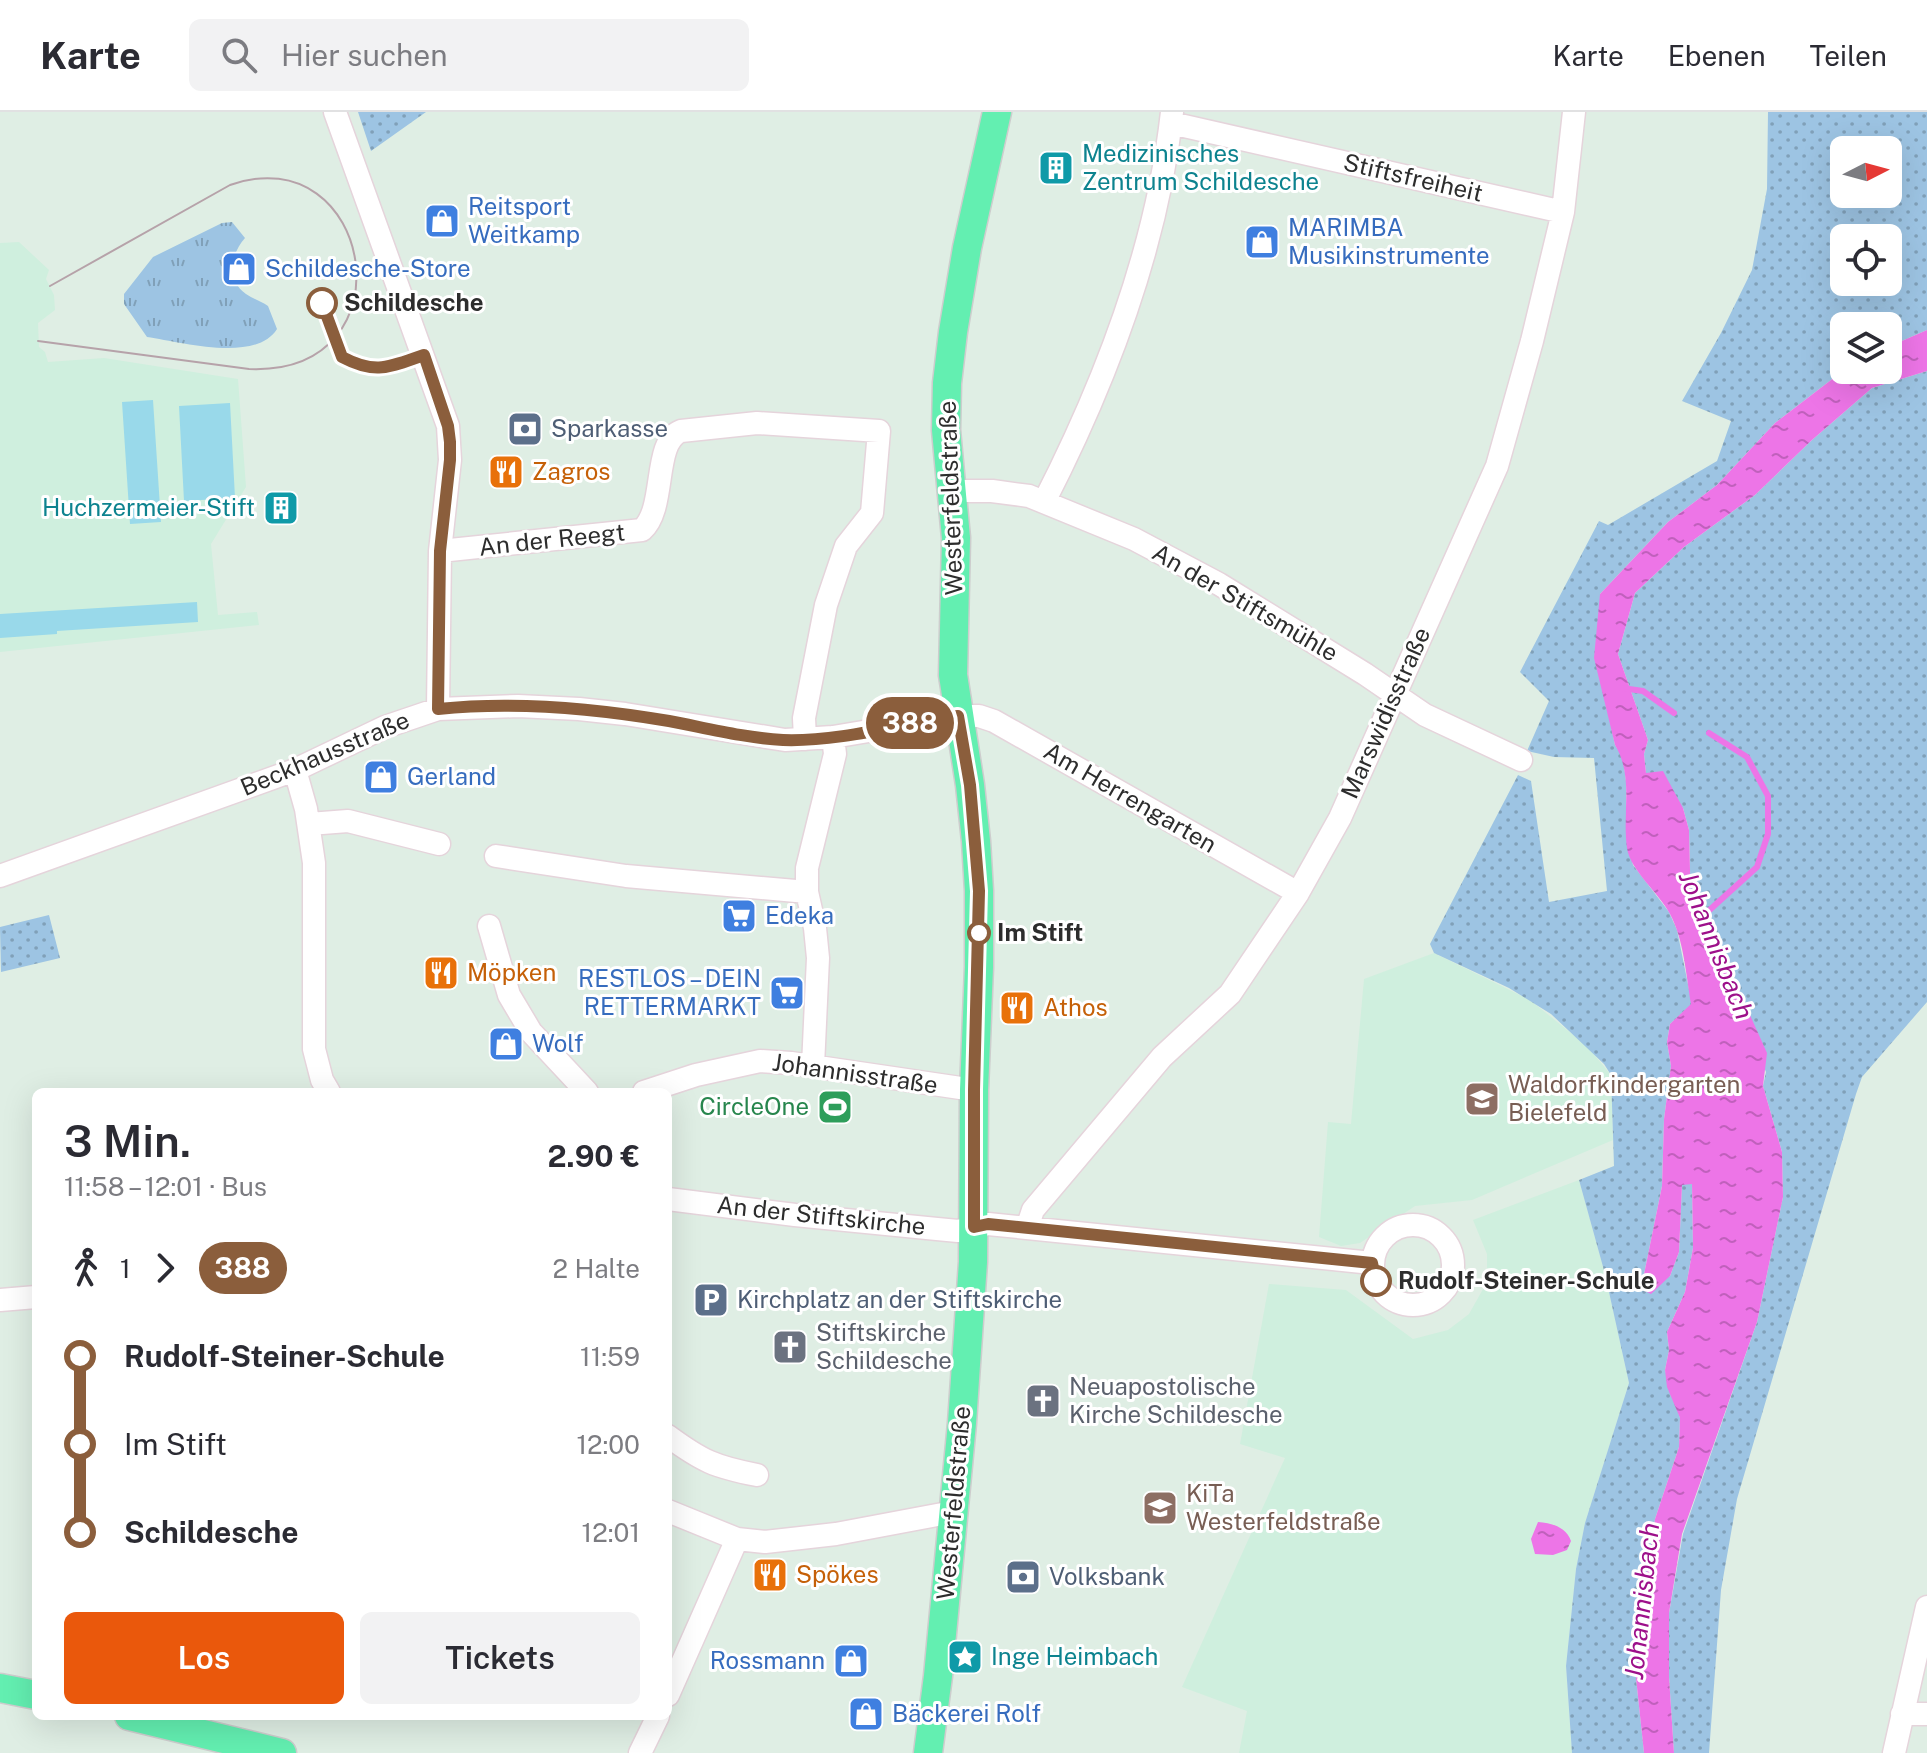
<!DOCTYPE html>
<html lang="de">
<head>
<meta charset="utf-8">
<style>
	body { margin:0; font-family:"Public Sans",sans-serif; background:#f2f2f3; color:#2b2b33; height:100vh; display:flex; flex-direction:column; font-size:30px; white-space:nowrap }
	* { box-sizing:border-box; margin:0 }
	p { font-size:26px; color:#7c7c81 }
	.icon { flex:none; width:44px; height:44px; fill:none; stroke:currentColor; stroke-width:2; stroke-linecap:round; stroke-linejoin:round }
	.map { position:relative; flex:1; overflow:hidden }
	.side { position:absolute; left:32px; top:976px; width:640px; height:632px; display:flex; flex-direction:column; background:#fff; border-radius:12px; box-shadow:0 8px 32px #0002 }
	.side>* { flex:none }
	.badge { padding:0 16px; border-radius:26px; font-size:28px; line-height:52px }
	.needle { width:52px; rotate:84deg }
	.controls { position:absolute; left:1830px; top:24px; display:grid; gap:16px }
	.controls a { display:grid; place-items:center; width:72px; height:72px; border-radius:12px; background:#fff; box-shadow:0 8px 32px #0002; font-size:40px }
	.map>.badge { position:absolute; translate:-50% -50%; box-shadow:0 0 0 4px #fff }
	.legs { display:flex; align-items:center; gap:12px; height:88px; padding:0 32px; font-size:26px }
	.legs p { margin-inline-start:auto }
	.summary { display:flex; align-items:center; justify-content:space-between; height:136px; padding:0 32px }
	h1 { font-size:44px; font-weight:600; line-height:60px }
	.button { display:flex; gap:16px; margin-top:auto; padding:16px 32px }
	.button a { flex:1; height:92px; border-radius:12px; background:#ea580c; color:#fff; font-size:32px; font-weight:600; line-height:92px; text-align:center }
	.button a+a { background:#f2f2f3; color:#2b2b33 }
	ul { padding:0 32px; list-style:none }
	li { display:flex; align-items:center; gap:28px; height:88px; font-size:30px }
	li i { display:grid; place-items:center; width:12px; height:100%; margin:0 10px; background:currentColor }
	li i::after { content:''; width:20px; height:20px; margin:-10px; border:6px solid; border-radius:50%; background:#fff }
	li p { margin-inline-start:auto }
	li:first-child i { background:linear-gradient(#0000 50%,currentColor 0) }
	li:last-child i { background:linear-gradient(currentColor 50%,#0000 0) }
	header { display:flex; align-items:center; gap:48px; box-sizing:border-box; height:112px; padding:0 40px; background:#fff; border-bottom:2px solid #e1e1e2 }
	header strong { font-size:38px }
	nav { display:flex; gap:44px; margin-inline-start:auto; font-size:28px }
	.search { width:560px; height:72px; background:#f2f2f3; display:flex; align-items:center; gap:20px; box-sizing:border-box; padding:0 28px; border-radius:12px; color:#7c7c81; font-size:30px }
	.map>svg:first-child { display:block }
</style>
</head>
<body>
<header>
<strong>Karte</strong>
<div class="search"><svg class="icon" aria-label="search" viewBox="0 0 24 24"><circle cx="10" cy="10" r="6"/><path d="M15 15l6 6"/></svg>Hier suchen</div>
<nav><a>Karte</a><a>Ebenen</a><a>Teilen</a></nav>
</header>
<div class="map">
<svg width="1927" height="1641" viewBox="0 0 1927 1641">
	<defs>
		<pattern id="grass-tufts" width="24" height="20" patternUnits="userSpaceOnUse" patternTransform="scale(2)"><rect width="24" height="20" fill="#9dc4e3"/><path d="M3 7l-1-3M5 7V3M7 7l1-3M15 17l-1-3M17 17v-4M19 17l1-3" fill="none" stroke="#80a0b8"/></pattern>
		<pattern id="park-dots" width="8" height="8" patternUnits="userSpaceOnUse" patternTransform="scale(2)"><rect width="8" height="8" fill="#9dc4e3"/><path d="M2 2h.1M6 6h.1" fill="none" stroke="#80a0b8" stroke-width="1.8" stroke-linecap="round"/></pattern>
		<pattern id="water-ripples" width="26" height="14" patternUnits="userSpaceOnUse" patternTransform="scale(2)"><rect width="26" height="14" fill="#ed75e7"/><path d="M2 4q2-2 4 0t4 0M15 11q2-2 4 0t4 0" fill="none" stroke="#c060bc"/></pattern>
	</defs>
	<rect width="100%" height="100%" fill="#dfeee4"/>
	<path fill="#cfefde" d="M19,130L49,158L46,167L54,183L55,198L38,211L39,235L45,240L48,250L104,246L238,267L246,375L211,432L218,503L257,500L259,513L0,540V131Z
		M1434,841L1530,888L1587,934L1611,963L1613,1028L1472,1088L1415,1094L1360,1131L1341,1134L1319,1125L1328,1010L1351,1012L1364,867Z
		M1579,1068L1605,1162L1629,1271L1585,1411L1576,1457L1566,1554L1572,1641H1239L1247,1599L1182,1575L1285,1346L1240,1332L1269,1172L1346,1178L1413,1227L1448,1218L1469,1202L1487,1170V1142L1473,1108Z"/>
	<path fill="url(#grass-tufts)" d="M222,111L232,110L245,126C231,142 225,167 246,182C253,187 261,189 268,194L277,217C256,251 181,230 147,225L124,192V182L153,145Z"/>
	<path fill="url(#park-dots)" fill-rule="evenodd" d="M358,0H426L371,39Z
		M1768,0H1927V218L1888,235V214H1844V258L1775,311L1717,373L1668,410L1600,482L1607,595L1615,633L1623,645L1626,669V724L1633,753L1669,800L1677,818L1692,892L1670,912L1667,930L1671,954L1664,1007L1662,1074L1641,1177L1670,1164L1679,1140L1682,1072H1692L1693,1136L1685,1180L1667,1220L1669,1238L1665,1258L1680,1306L1679,1335L1655,1407L1636,1566L1644,1641H1572L1566,1554L1576,1457L1585,1411L1629,1271L1605,1162L1579,1068L1614,1054L1611,963L1604,952L1551,902L1509,876L1434,841L1430,832L1518,663L1531,669L1549,790L1607,779L1594,646L1554,645L1527,639L1549,589L1520,560L1599,409L1608,413L1717,349L1731,309L1682,289L1721,221L1752,158L1767,77ZM1844,38H1888V82H1844ZM1844,126H1888V170H1844Z
		M1927,259V890L1862,965L1856,982L1737,1387L1721,1478L1709,1641H1674L1669,1565V1501L1683,1422L1757,1210L1783,1085L1782,1040L1763,974L1766,960L1716,838L1691,797L1689,718L1683,696L1646,661L1644,642L1648,628L1618,542L1635,481L1684,435L1755,383L1812,328L1872,276Z
		M49,803L60,846L1,860L0,815Z"/>
	<path fill="#99d9ea" d="M153,288L161,410L130,412L122,290Z
		M230,291L235,386L184,389L179,294Z
		M197,490L198,510L57,519V522L0,526V502Z"/>
	<path fill="url(#water-ripples)" d="M1927,218V259L1872,276L1812,328L1755,383L1684,435L1635,481L1618,542L1648,628L1644,642L1646,661L1663,659L1683,696L1689,718L1691,797L1737,874L1767,941L1763,974L1782,1040L1783,1085L1757,1210L1682,1422L1669,1501V1565L1674,1641H1644L1636,1566L1641,1501L1655,1407L1679,1335L1680,1306L1667,1275L1665,1258L1669,1238L1667,1220L1685,1180L1693,1136L1692,1072L1682,1073L1679,1140L1670,1164L1651,1182L1641,1177L1662,1074L1664,1007L1671,954L1667,930L1670,912L1691,892C1686,863 1684,828 1670,802C1659,781 1630,758 1627,736C1622,701 1634,664 1615,633L1594,546L1600,482L1668,410L1717,373L1775,311L1844,258H1888V235Z
		M1538,1410C1552,1411 1566,1415 1571,1429L1567,1438L1553,1443L1535,1442L1531,1427Z"/>
	<g fill="none" stroke-linecap="round" stroke-linejoin="round">
		<path stroke="#ed75e7" stroke-width="6" d="M1622,576L1643,579L1674,601
			M1693,813L1757,755L1768,722V684L1747,645L1709,621"/>
		<defs>
			<path id="minor" d="M335,0L448,314L450,348L440,439L438,597
				M1171,11L1563,100
				M952,379H992L1029,384L1134,427L1219,472L1365,562L1425,603L1521,648
				M1044,390C1106,269 1157,136 1172,0
				M440,439L642,418C667,396 652,330 681,319L757,311L879,319L872,401L846,434L826,493L804,606L805,627
				M295,658L306,697L314,751V937L322,968L329,980
				M309,712L348,709L439,732
				M496,744L626,764L807,780
				M0,764L295,658L385,615L438,597L518,594L579,597L625,602L785,628L833,625L958,604H979L994,609L1298,781
				M489,814L509,883L531,920L587,980
				M813,954L818,846L815,816L807,780V756L835,642L833,625
				M644,980L696,963L760,949L791,951L974,978
				M668,1087L795,1103L937,1117L958,1119L988,1112L1372,1151
				M1373 1153a40 40 0 1 1 80 0a40 40 0 1 1-80 0Z
				M1027,1116L1033,1098L1162,945L1230,882L1298,781L1340,706L1497,354L1532,229L1563,100L1574,0
				M0,1188L36,1185
				M668,1324C702,1349 715,1355 757,1363
				M668,1399L737,1427L765,1430L836,1422L953,1400
				M668,1583L737,1427
				M1902,1602H1927
				M640,1641L658,1604
				M1894,1641L1927,1495"/>
			<path id="major" d="M0,1576L36,1583
				M129,1604L282,1641
				M928,1641L938,1564L962,1311L973,1150L974,978L979,855V779L976,729L970,673L953,563L956,426L946,318L947,271L953,220L967,136L997,0"/>
		</defs>
		<use href="#minor" stroke="#e5d4db" stroke-width="25"/>
		<use href="#major" stroke="#cdcdcd" stroke-width="31"/>
		<use href="#minor" stroke="#fff" stroke-width="22"/>
		<use href="#major" stroke="#63efb1" stroke-width="28"/>
		<path stroke="#b6a2a9" stroke-width="2" d="M38,229L249,257C415,264 373,23 230,73L50,174"/>
	</g>
	<g fill="none" stroke-linecap="round" stroke-linejoin="round">
		<defs>
			<path id="line-1" d="M322,191L342,245C376,263 389,255 424,243L448,314L450,330V348L440,439L438,597C514,589 593,596 669,609C706,616 745,626 783,628C838,630 903,612 958,604L970,673L979,779L974,978V1115L988,1112L1372,1151L1376,1169"/>
		</defs>
		<use href="#line-1" stroke="#fff" stroke-width="18"/>
		<use href="#line-1" stroke="#8b5e3c" stroke-width="12"/>
	</g>
	<defs>
		<symbol id="building-square" viewBox="-11 -11 22 22"><rect x="-9" y="-9" width="18" height="18" rx="4" fill="#0f9aa8" stroke="#fff"/><path d="M-4-6H4V6H1V3H-1V6H-4ZM-2.5-4.3h1.7v1.8h-1.7ZM.8-4.3h1.7v1.8H.8ZM-2.5-1h1.7V.8h-1.7ZM.8-1h1.7V.8H.8Z" fill="#fff"/></symbol>
		<symbol id="shop-square" viewBox="-11 -11 22 22"><rect x="-9" y="-9" width="18" height="18" rx="4" fill="#3f7fe0" stroke="#fff"/><path d="M-5-2.5h2.3a2.7 3.5 0 0 1 5.4 0H5L5.5 6h-11ZM-1.5-2.5h3a1.5 2.3 0 0 0-3 0Z" fill="#fff"/></symbol>
		<symbol id="bank-square" viewBox="-11 -11 22 22"><rect x="-9" y="-9" width="18" height="18" rx="4" fill="#5c6f8a" stroke="#fff"/><path d="M-6-4H6V4H-6ZM0-2.3a2.3 2.3 0 1 0 0 4.6a2.3 2.3 0 1 0 0-4.6Z" fill="#fff"/></symbol>
		<symbol id="restaurant-square" viewBox="-11 -11 22 22"><rect x="-9" y="-9" width="18" height="18" rx="4" fill="#e8710a" stroke="#fff"/><path d="M-5-6h1v4h1v-4h1v4h1v-4h1v5L-1.5 .5V6h-2V.5L-5-1ZM5-6V6H3V1.5H1.5Q1.5-4 5-6Z" fill="#fff"/></symbol>
		<symbol id="supermarket-square" viewBox="-11 -11 22 22"><rect x="-9" y="-9" width="18" height="18" rx="4" fill="#3f7fe0" stroke="#fff"/><path d="M-6-5.5h2.5l.6 2H6L4.5 2H-2.5L-4.4-4H-6ZM-1.5 3.2a1.3 1.3 0 1 0 .1 0ZM3 3.2a1.3 1.3 0 1 0 .1 0Z" fill="#fff"/></symbol>
		<symbol id="school-square" viewBox="-11 -11 22 22"><rect x="-9" y="-9" width="18" height="18" rx="4" fill="#8d6e63" stroke="#fff"/><path d="M0-5L7-2L0 1L-7-2ZM-4 1L0 2.5L4 1V4Q0 6-4 4Z" fill="#fff"/></symbol>
		<symbol id="stadium-square" viewBox="-11 -11 22 22"><rect x="-9" y="-9" width="18" height="18" rx="4" fill="#2e9e5b" stroke="#fff"/><path d="M0-5a6.5 5 0 1 0 0 10a6.5 5 0 1 0 0-10ZM-3.5-1.8h7v3.6h-7Z" fill="#fff"/></symbol>
		<symbol id="parking-square" viewBox="-11 -11 22 22"><rect x="-9" y="-9" width="18" height="18" rx="4" fill="#5c6f8a" stroke="#fff"/><path d="M-3.5-5.5H1a3.5 3.5 0 0 1 0 7H-1V5.5H-3.5ZM-1-3.4V-.6H.8a1.4 1.4 0 0 0 0-2.8Z" fill="#fff"/></symbol>
		<symbol id="church-square" viewBox="-11 -11 22 22"><rect x="-9" y="-9" width="18" height="18" rx="4" fill="#6b7280" stroke="#fff"/><path d="M-1.2-6h2.4v3.5h3.3v2.4h-3.3V6h-2.4V-.1h-3.3v-2.4h3.3Z" fill="#fff"/></symbol>
		<symbol id="sight-square" viewBox="-11 -11 22 22"><rect x="-9" y="-9" width="18" height="18" rx="4" fill="#0f9aa8" stroke="#fff"/><path d="M0-6L1.8-2.2L6-1.7L2.9 1.2L3.7 5.4L0 3.3L-3.7 5.4L-2.9 1.2L-6-1.7L-1.8-2.2Z" fill="#fff"/></symbol>
	</defs>
	<g fill-rule="evenodd">
		<use href="#building-square" x="1036" y="36" width="40" height="40"/>
		<use href="#shop-square" x="422" y="89" width="40" height="40"/>
		<use href="#shop-square" x="1242" y="110" width="40" height="40"/>
		<use href="#shop-square" x="219" y="137" width="40" height="40"/>
		<use href="#bank-square" x="505" y="297" width="40" height="40"/>
		<use href="#restaurant-square" x="486" y="340" width="40" height="40"/>
		<use href="#building-square" x="261" y="376" width="40" height="40"/>
		<use href="#shop-square" x="361" y="645" width="40" height="40"/>
		<use href="#supermarket-square" x="719" y="784" width="40" height="40"/>
		<use href="#restaurant-square" x="421" y="841" width="40" height="40"/>
		<use href="#supermarket-square" x="767" y="861" width="40" height="40"/>
		<use href="#restaurant-square" x="997" y="876" width="40" height="40"/>
		<use href="#shop-square" x="486" y="912" width="40" height="40"/>
		<use href="#school-square" x="1462" y="967" width="40" height="40"/>
		<use href="#stadium-square" x="815" y="975" width="40" height="40"/>
		<use href="#parking-square" x="691" y="1168" width="40" height="40"/>
		<use href="#church-square" x="770" y="1215" width="40" height="40"/>
		<use href="#church-square" x="1023" y="1269" width="40" height="40"/>
		<use href="#school-square" x="1140" y="1376" width="40" height="40"/>
		<use href="#restaurant-square" x="750" y="1443" width="40" height="40"/>
		<use href="#bank-square" x="1003" y="1445" width="40" height="40"/>
		<use href="#sight-square" x="945" y="1525" width="40" height="40"/>
		<use href="#shop-square" x="831" y="1529" width="40" height="40"/>
		<use href="#shop-square" x="846" y="1582" width="40" height="40"/>
	</g>
	<g fill="#fff" stroke="#8b5e3c" stroke-width="4">
		<circle cx="322" cy="191" r="14"/>
		<circle cx="979" cy="821" r="10"/>
		<circle cx="1376" cy="1169" r="14"/>
	</g>
	<g text-anchor="middle" stroke-width="6" stroke-linejoin="round" paint-order="stroke">
		<g font-size="24" fill="#0d838f" stroke="#fff" text-anchor="start">
			<text x="1082" y="50">Medizinisches<tspan x="1082" dy="28">Zentrum Schildesche</tspan></text>
			<text x="255" y="404" text-anchor="end">Huchzermeier-Stift</text>
			<text x="991" y="1553">Inge Heimbach</text>
		</g>
		<g font-size="24" fill="#2d2d2d" stroke="#fff">
			<text transform="translate(1413 66) rotate(13)" y="8">Stiftsfreiheit</text>
			<text transform="translate(951 386) rotate(-92)" y="8">Westerfeldstraße</text>
			<text transform="translate(552 428) rotate(-6)" y="8">An der Reegt</text>
			<text transform="translate(1245 491) rotate(30)" y="8">An der Stiftsmühle</text>
			<text transform="translate(1386 601) rotate(-66)" y="8">Marswidisstraße</text>
			<text transform="translate(325 642) rotate(-23)" y="8">Beckhausstraße</text>
			<text transform="translate(1130 686) rotate(30)" y="8">Am Herrengarten</text>
			<text transform="translate(855 962) rotate(8)" y="8">Johannisstraße</text>
			<text transform="translate(821 1104) rotate(6)" y="8">An der Stiftskirche</text>
			<text transform="translate(954 1391) rotate(-85)" y="8">Westerfeldstraße</text>
		</g>
		<g font-size="24" fill="#366cbe" stroke="#fff" text-anchor="start">
			<text x="468" y="103">Reitsport<tspan x="468" dy="28">Weitkamp</tspan></text>
			<text x="1288" y="124">MARIMBA<tspan x="1288" dy="28">Musikinstrumente</tspan></text>
			<text x="265" y="165">Schildesche-Store</text>
			<text x="407" y="673">Gerland</text>
			<text x="765" y="812">Edeka</text>
			<text x="761" y="875" text-anchor="end">RESTLOS – DEIN<tspan x="761" dy="28">RETTERMARKT</tspan></text>
			<text x="532" y="940">Wolf</text>
			<text x="825" y="1557" text-anchor="end">Rossmann</text>
			<text x="892" y="1610">Bäckerei Rolf</text>
		</g>
		<g font-size="24" font-weight="bold" fill="#2d2d2d" stroke="#fff" text-anchor="start">
			<text x="344" y="199">Schildesche</text>
			<text x="997" y="829">Im Stift</text>
			<text x="1398" y="1177">Rudolf-Steiner-Schule</text>
		</g>
		<g font-size="24" fill="#4e5e75" stroke="#fff" text-anchor="start">
			<text x="551" y="325">Sparkasse</text>
			<text x="737" y="1196">Kirchplatz an der Stiftskirche</text>
			<text x="1049" y="1473">Volksbank</text>
		</g>
		<g font-size="24" fill="#c56008" stroke="#fff" text-anchor="start">
			<text x="532" y="368">Zagros</text>
			<text x="467" y="869">Möpken</text>
			<text x="1043" y="904">Athos</text>
			<text x="796" y="1471">Spökes</text>
		</g>
		<g font-size="24" fill="#785e54" stroke="#fff" text-anchor="start">
			<text x="1508" y="981">Waldorfkindergarten<tspan x="1508" dy="28">Bielefeld</tspan></text>
			<text x="1186" y="1390">KiTa<tspan x="1186" dy="28">Westerfeldstraße</tspan></text>
		</g>
		<g font-size="24" fill="#27864d" stroke="#fff" text-anchor="end">
			<text x="809" y="1003">CircleOne</text>
		</g>
		<g font-size="24" fill="#5b616d" stroke="#fff" text-anchor="start">
			<text x="816" y="1229">Stiftskirche<tspan x="816" dy="28">Schildesche</tspan></text>
			<text x="1069" y="1283">Neuapostolische<tspan x="1069" dy="28">Kirche Schildesche</tspan></text>
		</g>
		<g font-size="26" font-style="italic" fill="#9d108a" stroke="#fff">
			<text transform="translate(1716 833) rotate(68)" y="9">Johannisbach</text>
			<text transform="translate(1642 1489) rotate(-84)" y="9">Johannisbach</text>
		</g>
	</g>
</svg>
<div class="controls">
<a><svg class="needle" viewBox="-14 -14 28 28"><path d="M0-13l5 13h-10z" fill="#e53935"/><path d="M0 13l5-13h-10z" fill="#7c7c81"/></svg></a>
<a><svg class="icon" aria-label="locate" viewBox="0 0 24 24"><circle cx="12" cy="12" r="6"/><path d="M12 2v4M12 18v4M2 12h4M18 12h4"/></svg></a>
<a><svg class="icon" aria-label="layers" viewBox="0 0 24 24"><path d="M12 4l9 5-9 5-9-5zM3 14l9 5 9-5"/></svg></a>
</div>
<b class="badge" style="left:910px;top:611px;background:#8b5e3c;color:#fff">388</b>
<section class="side">
<div class="summary"><div><h1>3 Min.</h1><p>11:58 – 12:01 · Bus</p></div><b>2.90 €</b></div>
<div class="legs"><svg class="icon" aria-label="walk" viewBox="0 0 24 24"><circle cx="13" cy="4" r="2"/><path d="M13 8l-2 6 4 7M11 14l-3 7M7 12l3-4h3l4 4"/></svg>1<svg class="icon" aria-label="forward" viewBox="0 0 24 24"><path d="M9 5l7 7-7 7"/></svg><b class="badge" style="background:#8b5e3c;color:#fff">388</b><p>2 Halte</p></div>
<ul>
<li><i style="color:#8b5e3c"></i><b>Rudolf-Steiner-Schule</b><p>11:59</p></li>
<li><i style="color:#8b5e3c"></i><span>Im Stift</span><p>12:00</p></li>
<li><i style="color:#8b5e3c"></i><b>Schildesche</b><p>12:01</p></li>
</ul>
<div class="button"><a>Los</a><a>Tickets</a></div>
</section>
</div>
</body>
</html>
